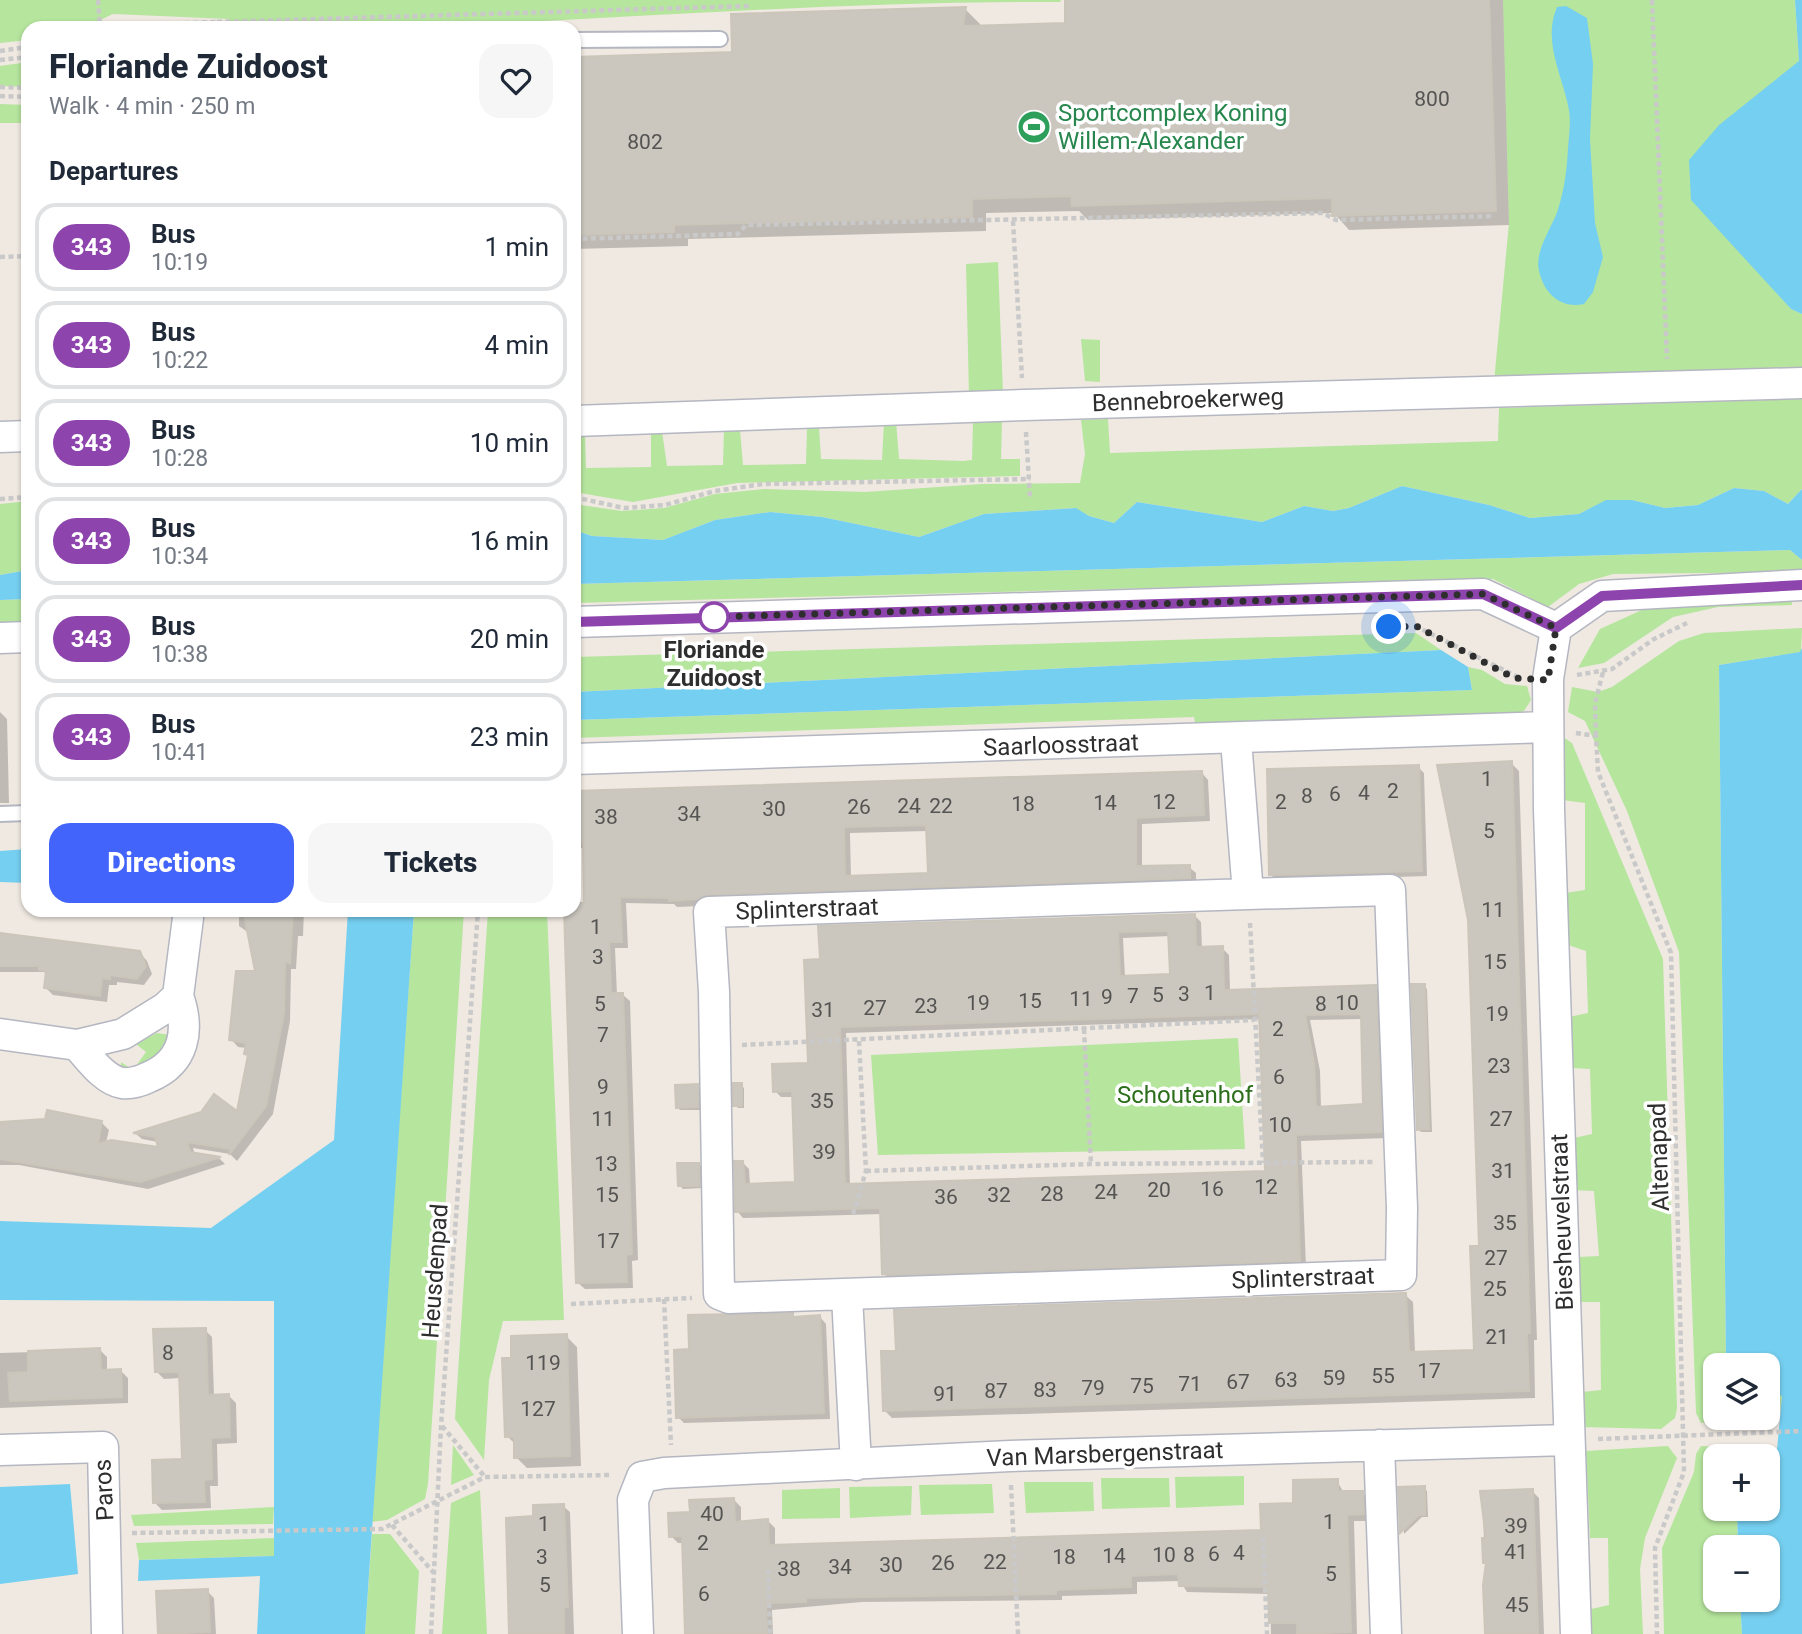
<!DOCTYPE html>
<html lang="en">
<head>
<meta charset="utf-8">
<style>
	body { margin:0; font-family:Roboto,sans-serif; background:#f6f6f7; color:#1f2937; height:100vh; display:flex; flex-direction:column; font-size:26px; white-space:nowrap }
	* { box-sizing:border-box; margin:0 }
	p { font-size:23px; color:#747a83 }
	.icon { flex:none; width:38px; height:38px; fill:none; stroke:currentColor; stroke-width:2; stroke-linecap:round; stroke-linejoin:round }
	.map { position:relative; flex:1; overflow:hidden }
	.details { position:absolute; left:21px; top:21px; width:560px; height:896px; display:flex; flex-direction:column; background:#fff; border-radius:21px; box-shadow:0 2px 5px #0004 }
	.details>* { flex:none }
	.badge { padding:0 14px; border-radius:23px; font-size:24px; line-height:46px }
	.fabs { position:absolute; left:1703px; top:1353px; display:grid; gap:14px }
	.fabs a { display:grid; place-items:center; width:77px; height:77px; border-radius:14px; background:#fff; box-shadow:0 2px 5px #0004; font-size:35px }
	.you { position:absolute; width:35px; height:35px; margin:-18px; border:5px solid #fff; border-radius:50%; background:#1a73e8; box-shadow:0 0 0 10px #1a73e833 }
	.map>.badge { position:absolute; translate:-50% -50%; box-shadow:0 0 0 4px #fff }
	h2 { padding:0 28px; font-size:26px; line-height:63px }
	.round { display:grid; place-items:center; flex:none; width:74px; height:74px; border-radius:21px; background:#f6f6f7 }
	.headline { display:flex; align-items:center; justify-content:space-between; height:119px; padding:0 28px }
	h1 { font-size:33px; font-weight:800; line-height:52px }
	.primary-button { display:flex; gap:14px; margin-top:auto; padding:14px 28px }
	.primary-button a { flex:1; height:80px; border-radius:21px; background:#4264fb; color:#fff; font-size:28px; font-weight:800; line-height:80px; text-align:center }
	.primary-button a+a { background:#f6f6f7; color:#1f2937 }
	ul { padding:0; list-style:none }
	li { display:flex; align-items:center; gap:21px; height:88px; margin:0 14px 10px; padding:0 14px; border:4px solid #e0e1e3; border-radius:21px }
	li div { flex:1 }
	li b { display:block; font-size:26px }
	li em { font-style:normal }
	li .badge { min-width:77px; font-weight:700; text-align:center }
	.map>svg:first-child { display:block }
</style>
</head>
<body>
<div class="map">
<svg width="1802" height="1634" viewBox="0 0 1802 1634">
	<rect width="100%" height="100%" fill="#efe9e1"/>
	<path fill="#b6e59e" d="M0,0H1060L1061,2C840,1 620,19 400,28C343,30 287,28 230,28V19L113,14L94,23L92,28H28V40L0,43Z
		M1503,0H1795L1799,60L1759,271L1791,309L1802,314V367L1494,382L1509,223Z
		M28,62V87L0,86V66Z
		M0,104L28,105V123H0Z
		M998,262L1003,394L969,396L966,264Z
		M1081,339L1100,340V382L1085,381Z
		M1802,399V489L1788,504L1764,491L1734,488L1698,505L1665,508L1632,500H1607L1579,514L1530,518L1489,505L1402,486L1349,508L1333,511L1304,506L1262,522L1137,502L1114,523L1089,516L1075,508L984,514L919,537L822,517L770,512L715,520L663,540L592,536L574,530V504L622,511L664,508L715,494L764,489L865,492L982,484L1080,483L1085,454L1081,420L1108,419L1110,453L1498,441L1499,408Z
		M1002,420L1001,459H1020V476L737,483L633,502L574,492V434H585L586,468L651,467V431H662L667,466L723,465L724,429L740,430L743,465L806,464L807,427H819L821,459L882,460L884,422L896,421L899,459L963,461L972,460L973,421Z
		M28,501V570L0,575V504Z
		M1790,550L1802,560V572L1613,574L1579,584L1548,607L1493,579L574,603V584Z
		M1792,597V605L1718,607L1673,617L1604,663L1578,668L1600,629L1655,604Z
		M28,599V626L0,627V600Z
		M1802,628L1801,652L1719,665L1726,1365H1715V1418H1754L1701,1423L1696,1413L1679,952L1627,811L1585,721L1568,712L1572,687L1598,692L1612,687L1679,641L1704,633Z
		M1416,633L1441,650L574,692V657Z
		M1468,667L1482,670L1505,684L1527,686L1531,700L1524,711L1504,717L1196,729L1194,717L574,738V720L1472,690Z
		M1563,737L1572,743L1663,959L1677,1408L1675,1418L1661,1429L1581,1427L1582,1392L1601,1390L1600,1302H1577L1579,1257L1599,1256L1594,1191L1571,1190L1574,1138L1592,1134L1590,1069L1572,1068L1569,1017L1588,1013L1586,951L1568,945L1565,893L1585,890V803L1562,800Z
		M414,910H464L428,1484L425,1499L387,1520L371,1522Z
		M488,910H547L564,1320L503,1321L489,1380L484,1460L455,1419Z
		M157,1033L176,1036C173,1058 143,1082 121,1071V1062L133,1070L146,1052L136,1044Z
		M1238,1038L1245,1149L878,1155L871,1055Z
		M1768,1391L1782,1395L1780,1413L1768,1415Z
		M453,1445L474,1475L451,1485Z
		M1668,1446L1677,1458L1645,1538L1640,1569L1643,1634H1588L1587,1610L1609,1605L1608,1538H1590L1586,1451Z
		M1701,1446L1777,1449L1774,1482L1768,1483V1456H1715V1508L1737,1509L1738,1547H1715V1600H1740L1742,1634H1664L1662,1548L1694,1472L1696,1454Z
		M1244,1476V1505L1176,1508L1175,1477Z
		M1101,1478H1169L1170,1507L1102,1509Z
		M1024,1482H1093L1094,1511L1026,1513Z
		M992,1484L994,1513L921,1515L919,1485Z
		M912,1486L911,1515L850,1518L849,1487Z
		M840,1488V1518L782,1519V1490Z
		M480,1490L487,1634H442L451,1503Z
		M274,1507L273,1524L134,1526L131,1515Z
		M372,1534H390L419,1571L415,1634H365Z
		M274,1538V1556L139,1560L136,1543Z"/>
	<path fill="#75cff0" d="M1795,0H1802V314L1791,309L1691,200L1689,160L1719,125L1799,61Z
		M1566,6L1587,18L1593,64L1590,139L1595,223L1603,257L1593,292L1584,304C1560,309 1544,293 1539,271C1534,249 1554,226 1559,206C1565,187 1567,167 1568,148C1569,136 1571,122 1569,110C1563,76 1542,42 1557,7Z
		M1402,486L1489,505L1530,518L1579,514L1606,500H1632L1665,508L1698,505L1734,488L1764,491L1788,504L1802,489V560L1790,550L574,584V530L592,536L663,540L715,520L770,512L822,517L919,537L984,514L1076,508L1089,516L1114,523L1137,502L1262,522L1304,506L1333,511L1349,508Z
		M28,570V599L0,600V575Z
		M1802,648V1634H1742L1740,1600H1768V1547H1738L1737,1509L1768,1508V1483L1774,1482L1782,1396L1768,1391V1365H1726L1719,665L1800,652Z
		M1441,650L1468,667L1472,690L574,720V692Z
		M28,849V883L0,882V851Z
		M348,910H414L365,1634H257L260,1576L138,1581L139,1560L274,1556V1301L0,1300V1221L211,1228L334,1140Z
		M70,1484L78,1574L0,1584V1487Z"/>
	<path fill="#0003" fill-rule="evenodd" d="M1066,0H1503L1509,225L1349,230L1334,213L1088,220L1079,211L986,213V231L688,239V246L574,249V59L734,54L965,9L980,24L979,28L1067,25Z
		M0,712L7,719L9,803H0Z
		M1511,763L1519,771L1537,1340H1534L1535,1398L892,1418L884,1410L1405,1295L1413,1302L1415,1353L1475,1351Z
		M1418,767L1424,773L1427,876L1277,881L1271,875Z
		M1202,773L1208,780L1210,821L1142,824V868L1189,867L1196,873V885L677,907L674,904L626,903L628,948H615L617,995H623L630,1001L638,1260L632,1261L633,1288L585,1289L578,1283L566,910H574V905H585L584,848H574V793ZM928,831L930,875L851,878L850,833Z
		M239,910H304L303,936H298L296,969H291L290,1021L273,1114L237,1161L230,1154L193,1148L195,1155L220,1159L225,1164L148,1189L19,1165H0V1121L102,1123L109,1130L106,1143L161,1150L158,1142L142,1139L136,1134L202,1113L239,1114L250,1057L247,1048L238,1047L231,1039L257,973L249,933L239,926Z
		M1194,915L1201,922L1202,949L1222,948L1229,955L1230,991L1375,987L1382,993L1387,1138L1301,1141L1306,1267L890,1280L884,1273L882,1214L743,1218L737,1211L743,1163L749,1169L750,1185L797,1184L794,1097H781L775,1091L810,1064L806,961ZM1170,936L1172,975L1125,977L1123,938ZM1261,1019L1267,1172L850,1186L846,1033ZM1363,1019L1365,1106L1321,1108L1320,1071L1310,1020Z
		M0,934L140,953L147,961L152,974L144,985L117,982V985H109L107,1002L53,995L46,988L47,976L44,972H0Z
		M1424,986L1427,989L1432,1132H1421L1418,1129Z
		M741,1085L744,1088V1108H738L735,1105Z
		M697,1086L700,1089L701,1110H680L677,1107Z
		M699,1164L702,1167V1188L683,1189L680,1186Z
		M820,1317L826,1324L830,1419L684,1423L678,1417L690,1351Z
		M205,1330L212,1337L214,1396H229L236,1403L237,1443L217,1444L218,1486H210L211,1508L162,1510L155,1503L183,1461L180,1378L164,1379L157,1372Z
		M566,1336L577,1347L581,1466L527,1468L516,1457V1445L507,1436Z
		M100,1350L107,1357V1371H121L128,1378V1403L0,1408V1353Z
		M1337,1481L1344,1493H1362L1369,1499L1370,1521H1354L1357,1634H1271L1270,1594L1187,1592L1180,1581L1137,1582V1594L1062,1596V1600L862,1602L772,1610L773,1634H687L684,1543H678L671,1536L692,1514L734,1500L741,1507V1523L768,1521L775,1528V1546L1263,1531L1295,1505Z
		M1424,1488L1427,1491L1428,1517H1422L1404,1534L1400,1489Z
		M1532,1491L1539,1498L1544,1634H1488L1482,1492Z
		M563,1506L570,1512L574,1634H510L535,1518Z
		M207,1591L214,1598L216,1634H160L158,1592Z"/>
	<path fill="#cbc7bf" stroke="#cbc5ba" stroke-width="2" fill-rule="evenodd" d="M1065,0H1489L1496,211L1332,216V198L1072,206L1071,196L972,199V217L674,225V232L574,235V57L732,52L731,14L966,7L963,26L1065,23Z
		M1512,761L1530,1333H1527L1529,1391L883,1411L881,1351H896L894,1310L1406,1293L1409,1352L1474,1350L1470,1246H1479L1468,920L1437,765Z
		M1419,765L1422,871L1269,875L1267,769Z
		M1202,771L1204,815L1136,818V866L1190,865V878L708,895L697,899L669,901V898L620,897L622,942H609L611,993H623L632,1254L626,1255L627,1282L576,1283L564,910H574V903H584L583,842H574V791ZM926,825L928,873L845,876L844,827Z
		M243,910H293L290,963L285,962L284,1013L266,1106L229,1155L230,1149L187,1142L190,1152L221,1157L140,1182L0,1159V1122L45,1119L47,1110L102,1121L98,1144L111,1140L158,1147L155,1137L133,1133L201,1112L214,1094L237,1111L248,1055L244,1054L246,1043L229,1040L236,971H255Z
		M1195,914L1196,947L1223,946L1224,990L1376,985L1382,1132L1296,1135L1300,1261L892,1275L882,1274L880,1208L735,1212L734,1161H743L745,1184L795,1182L792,1091L773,1092L772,1064L808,1063L804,960L820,959L818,926ZM1168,931L1170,974L1120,976L1118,932ZM1259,1014L1265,1171L845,1184L840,1027ZM1361,1014L1363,1104L1316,1107L1314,1063L1305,1015Z
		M0,933L140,951L146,966L137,979L110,975V979L102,978L100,996L44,988L46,971L39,970V966H0Z
		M1411,984H1425L1429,1129L1417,1130Z
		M733,1083H742V1106H733Z
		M698,1084V1107L676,1108L675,1085Z
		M677,1163H699L700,1186H678Z
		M793,1313V1317L820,1315L824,1413L676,1418L674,1350L689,1349L688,1315Z
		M206,1328L208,1395L229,1394L230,1437L211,1438L212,1479L204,1480L205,1502L153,1503L152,1460L182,1459L179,1372H155L153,1329Z
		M567,1334L570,1456L514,1458V1437H505L502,1358H511V1336Z
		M100,1348L101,1370L121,1369L122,1397L10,1401L8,1373L28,1372V1351Z
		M1338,1479V1491H1363L1364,1514L1347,1515L1351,1632L1297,1634V1623H1269L1268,1587L1179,1586L1178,1574L1131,1576V1587L1056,1590V1594L806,1598V1602L766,1603L767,1634H685L682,1536L669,1537L668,1513L690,1512L689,1500L734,1498L735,1522L768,1519L769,1545L1261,1530L1260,1504L1293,1503V1480Z
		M1425,1486V1515H1419L1400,1533L1398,1487Z
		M1533,1489L1538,1634L1485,1633L1483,1585L1486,1563H1483L1482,1538H1486L1480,1491Z
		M564,1504L568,1607H564V1634H509L506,1518L533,1516V1505Z
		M208,1589L210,1632L158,1634L156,1591Z"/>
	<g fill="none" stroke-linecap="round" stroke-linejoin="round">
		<defs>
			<path id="service" d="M574,40L720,39
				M0,814L28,813"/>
			<path id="minor" d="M574,421L1024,405L1802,383
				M0,437L28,436
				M574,622L1483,594L1556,628
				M1556,628L1548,679L1549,810L1576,1634
				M1556,628L1602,596L1802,585
				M0,638L28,637
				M1236,740L1248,894L1390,890L1402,1208L1401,1275L729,1298L719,1294L714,992L709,912L1248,894
				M574,759L1548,727
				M0,1034L77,1045L123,1034L165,1008L178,996L189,910
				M77,1045C89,1058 104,1080 122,1083C131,1084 141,1081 149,1077C185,1062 190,1030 178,996
				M847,1296L856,1465
				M1379,1445L1386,1634
				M0,1450L103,1447L107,1634
				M638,1634L633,1500L642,1477L664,1473L1010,1456L1569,1440"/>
		</defs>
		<use href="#service" stroke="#b4b7c1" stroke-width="18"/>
		<use href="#minor" stroke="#b4b7c1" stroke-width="33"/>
		<path stroke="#c9c9c9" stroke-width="4.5" stroke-dasharray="5 3.5" stroke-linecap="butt" d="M98,0L100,27
			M1652,0L1667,359
			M217,22L750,6
			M100,26L217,22L216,28
			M0,51L28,47
			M0,60L28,57
			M0,87L28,88
			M0,96L28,97
			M1013,221L1022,378
			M574,239L738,234L746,225L1323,213L1336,220L1493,216
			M0,257L28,256
			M1026,432L1030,498
			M574,497L624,508L665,505L715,491L763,484L1030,479
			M0,499L28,497
			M1415,626L1520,678
			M1577,675L1612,669L1654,639L1687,623
			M1576,733L1596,736L1598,772L1671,953L1684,1472L1655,1548L1657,1634
			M1596,736L1595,703L1603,672
			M1250,923L1263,1163
			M1084,1029L1091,1164
			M742,1045L1254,1020
			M866,1171L1091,1164L1373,1162
			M853,1214L866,1171L859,1041
			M664,1299L671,1445
			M571,1304L692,1298
			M442,1426L485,1477
			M1598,1439L1802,1431
			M1011,1485L1018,1634
			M392,1525L434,1573
			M132,1533L382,1529L485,1477L611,1475
			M1263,1537L1267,1634
			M768,1569L770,1634
			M431,1634L441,1426L478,910"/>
		<use href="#service" stroke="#fff" stroke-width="14"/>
		<use href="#minor" stroke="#fff" stroke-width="30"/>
	</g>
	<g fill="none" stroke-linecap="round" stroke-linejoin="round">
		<defs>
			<path id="line" d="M574,622L1483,594L1556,628L1602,596L1802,585"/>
		</defs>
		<use href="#line" stroke="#fff" stroke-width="16"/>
		<use href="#line" stroke="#8e44ad" stroke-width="10"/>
		<path stroke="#2e2e2e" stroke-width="7" stroke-dasharray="0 12.6" d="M714,617L1483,594L1556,628L1548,680L1514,678L1416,626L1389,627"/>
	</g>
	<defs>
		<symbol id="stadium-disc" viewBox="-11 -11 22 22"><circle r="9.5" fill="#2e9e5b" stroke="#fff"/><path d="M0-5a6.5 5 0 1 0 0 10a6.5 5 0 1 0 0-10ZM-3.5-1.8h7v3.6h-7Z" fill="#fff"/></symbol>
	</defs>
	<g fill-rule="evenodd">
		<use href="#stadium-disc" x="1015" y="108" width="38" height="38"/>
	</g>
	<circle fill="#fff" stroke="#8e44ad" stroke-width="3.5" cx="714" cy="617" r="14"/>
	<g text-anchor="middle" stroke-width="7" stroke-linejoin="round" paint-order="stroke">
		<g font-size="21" fill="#555452">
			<text x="1432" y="106">800</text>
			<text x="645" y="149">802</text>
			<text x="1487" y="786">1</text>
			<text x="1393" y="798">2</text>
			<text x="1364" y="800">4</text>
			<text x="1335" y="801">6</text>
			<text x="1307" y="803">8</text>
			<text x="1164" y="809">12</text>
			<text x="1281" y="809">2</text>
			<text x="1105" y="810">14</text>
			<text x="1023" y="811">18</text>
			<text x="909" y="813">24</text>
			<text x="941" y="813">22</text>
			<text x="859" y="814">26</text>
			<text x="774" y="816">30</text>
			<text x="689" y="821">34</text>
			<text x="606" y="824">38</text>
			<text x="1489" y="838">5</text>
			<text x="1493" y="917">11</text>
			<text x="596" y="934">1</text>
			<text x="598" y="964">3</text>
			<text x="1495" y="969">15</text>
			<text x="1210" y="1000">1</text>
			<text x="1184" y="1001">3</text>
			<text x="1158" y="1002">5</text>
			<text x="1133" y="1003">7</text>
			<text x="1107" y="1004">9</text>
			<text x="1081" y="1006">11</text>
			<text x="1030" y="1008">15</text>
			<text x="978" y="1010">19</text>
			<text x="1347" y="1010">10</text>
			<text x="600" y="1011">5</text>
			<text x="1321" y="1011">8</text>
			<text x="926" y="1013">23</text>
			<text x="875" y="1015">27</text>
			<text x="823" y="1017">31</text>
			<text x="1497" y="1021">19</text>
			<text x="1278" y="1036">2</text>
			<text x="603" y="1042">7</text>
			<text x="1499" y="1073">23</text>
			<text x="1279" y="1084">6</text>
			<text x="603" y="1094">9</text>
			<text x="822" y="1108">35</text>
			<text x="603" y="1126">11</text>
			<text x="1501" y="1126">27</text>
			<text x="1280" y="1132">10</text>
			<text x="824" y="1159">39</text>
			<text x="606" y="1171">13</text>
			<text x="1503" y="1178">31</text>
			<text x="1266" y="1194">12</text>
			<text x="1212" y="1196">16</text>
			<text x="1159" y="1197">20</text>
			<text x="1106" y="1199">24</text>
			<text x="1052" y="1201">28</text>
			<text x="607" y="1202">15</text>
			<text x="999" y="1202">32</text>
			<text x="946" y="1204">36</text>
			<text x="1505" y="1230">35</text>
			<text x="608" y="1248">17</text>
			<text x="1496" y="1265">27</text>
			<text x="1495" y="1296">25</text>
			<text x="1497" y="1344">21</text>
			<text x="168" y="1360">8</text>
			<text x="543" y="1370">119</text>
			<text x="1429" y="1378">17</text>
			<text x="1383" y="1383">55</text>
			<text x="1334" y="1385">59</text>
			<text x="1286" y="1387">63</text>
			<text x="1238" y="1389">67</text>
			<text x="1190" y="1391">71</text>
			<text x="1142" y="1393">75</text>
			<text x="1093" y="1395">79</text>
			<text x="1045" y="1397">83</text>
			<text x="996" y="1398">87</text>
			<text x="945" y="1401">91</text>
			<text x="538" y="1416">127</text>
			<text x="712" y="1521">40</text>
			<text x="1329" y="1529">1</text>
			<text x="544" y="1531">1</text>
			<text x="1516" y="1533">39</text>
			<text x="703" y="1550">2</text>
			<text x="1516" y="1559">41</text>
			<text x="1239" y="1560">4</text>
			<text x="1214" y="1561">6</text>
			<text x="1164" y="1562">10</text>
			<text x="1189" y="1562">8</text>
			<text x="1114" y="1563">14</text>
			<text x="542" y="1564">3</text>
			<text x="1064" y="1564">18</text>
			<text x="995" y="1569">22</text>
			<text x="943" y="1570">26</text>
			<text x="891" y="1572">30</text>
			<text x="840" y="1574">34</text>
			<text x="789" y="1576">38</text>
			<text x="1331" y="1581">5</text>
			<text x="545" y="1592">5</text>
			<text x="704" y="1601">6</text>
			<text x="1517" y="1612">45</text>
		</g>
		<g font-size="24" fill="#27864d" stroke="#fff" text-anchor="start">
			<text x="1058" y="121">Sportcomplex Koning<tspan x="1058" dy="28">Willem-Alexander</tspan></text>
		</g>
		<g font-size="24" fill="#2e2e2e" stroke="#fff">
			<text transform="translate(1188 400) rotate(-2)" y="8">Bennebroekerweg</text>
			<text transform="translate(1061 745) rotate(-2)" y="8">Saarloosstraat</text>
			<text transform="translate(807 909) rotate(-2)" y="8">Splinterstraat</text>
			<text transform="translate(1659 1157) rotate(-92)" y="8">Altenapad</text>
			<text transform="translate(1562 1222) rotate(-92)" y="8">Biesheuvelstraat</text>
			<text transform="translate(435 1271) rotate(-86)" y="8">Heusdenpad</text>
			<text transform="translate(1303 1278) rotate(-2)" y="8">Splinterstraat</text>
			<text transform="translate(1105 1454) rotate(-2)" y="8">Van Marsbergenstraat</text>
			<text transform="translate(104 1490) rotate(-93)" y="8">Paros</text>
		</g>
		<g font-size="24" font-weight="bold" fill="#2e2e2e" stroke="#fff">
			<text x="714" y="658">Floriande<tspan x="714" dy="28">Zuidoost</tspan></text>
		</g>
		<g font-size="24" fill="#2c6e1b" stroke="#fff">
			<text x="1185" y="1103">Schoutenhof</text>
		</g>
	</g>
</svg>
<div class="fabs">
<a><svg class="icon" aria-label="layers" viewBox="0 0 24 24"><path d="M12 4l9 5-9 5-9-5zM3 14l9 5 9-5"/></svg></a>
<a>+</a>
<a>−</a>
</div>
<div class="you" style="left:1389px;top:627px"></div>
<section class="details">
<div class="headline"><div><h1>Floriande Zuidoost</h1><p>Walk · 4 min · 250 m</p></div><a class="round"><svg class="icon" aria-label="heart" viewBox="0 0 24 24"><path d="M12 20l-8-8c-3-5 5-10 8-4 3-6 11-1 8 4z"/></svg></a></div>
<h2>Departures</h2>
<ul>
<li><span class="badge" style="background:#8e44ad;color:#fff">343</span><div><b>Bus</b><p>10:19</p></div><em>1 min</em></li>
<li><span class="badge" style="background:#8e44ad;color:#fff">343</span><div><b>Bus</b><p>10:22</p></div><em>4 min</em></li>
<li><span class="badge" style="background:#8e44ad;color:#fff">343</span><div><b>Bus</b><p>10:28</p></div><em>10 min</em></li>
<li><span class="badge" style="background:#8e44ad;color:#fff">343</span><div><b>Bus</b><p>10:34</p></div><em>16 min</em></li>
<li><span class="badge" style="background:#8e44ad;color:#fff">343</span><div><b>Bus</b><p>10:38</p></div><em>20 min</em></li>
<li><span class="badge" style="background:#8e44ad;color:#fff">343</span><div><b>Bus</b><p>10:41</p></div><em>23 min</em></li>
</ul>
<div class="primary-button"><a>Directions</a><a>Tickets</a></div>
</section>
</div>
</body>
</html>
